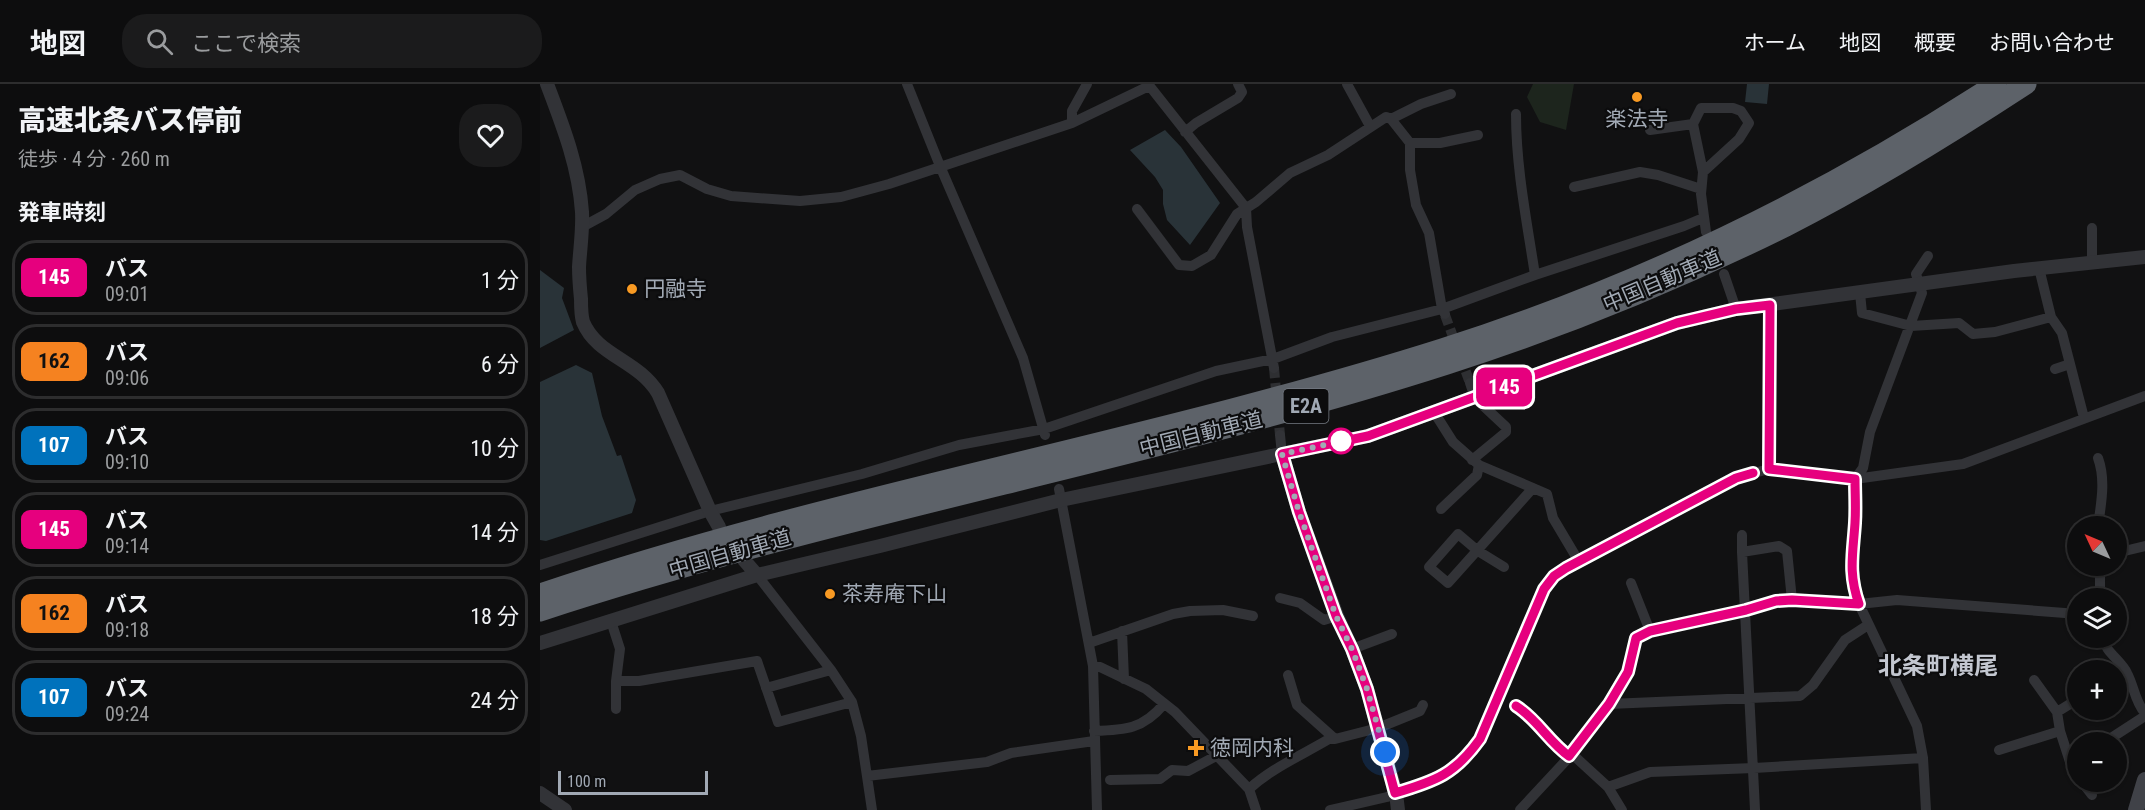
<!DOCTYPE html>
<html lang="ja">
<head>
<meta charset="utf-8">
<style>
	body { margin:0; font-family:"Roboto Condensed","Noto Sans JP",sans-serif; background:#1b1b1c; color:#f1f3f6; height:100vh; display:flex; flex-direction:column; font-size:22px; white-space:nowrap }
	* { box-sizing:border-box; margin:0 }
	p { font-size:20px; color:#9a9c9e }
	.icon { flex:none; width:33px; height:33px; fill:none; stroke:currentColor; stroke-width:2; stroke-linecap:round; stroke-linejoin:round }
	.map { position:relative; flex:1; overflow:hidden }
	.details { display:flex; flex-direction:column; background:#0d0d0e; width:540px }
	.details>* { flex:none }
	.badge { padding:0 12px; border-radius:9px; font-size:21px; line-height:39px }
	.needle { width:39px; rotate:314deg }
	.tools { position:absolute; left:1527px; top:432px; display:grid; gap:12px }
	.tools a { display:grid; place-items:center; width:60px; height:60px; border-radius:50%; background:#0d0d0e; box-shadow:0 2px 4px #0004,0 0 0 2px #2d2d2e; font-size:30px }
	.scale { position:absolute; left:18px; bottom:15px; width:150px; box-sizing:border-box; padding-left:6px; border:3px solid #a1a9b4; border-top:0; font-size:16px; line-height:21px; white-space:nowrap; color:#a1a9b4; -webkit-text-stroke:4px #0c0c0d; paint-order:stroke }
	.you { position:absolute; width:30px; height:30px; margin:-15px; border:4px solid #fff; border-radius:50%; background:#1a73e8; box-shadow:0 0 0 9px #1a73e833 }
	.map>.badge { position:absolute; translate:-50% -50%; box-shadow:0 0 0 3px #fff }
	h2 { padding:0 18px; font-size:22px; line-height:54px }
	.round { display:grid; place-items:center; flex:none; width:63px; height:63px; border-radius:24px; background:#1b1b1c }
	.summary { display:flex; align-items:center; justify-content:space-between; height:102px; padding:0 18px }
	h1 { font-size:28px; font-weight:800; line-height:45px }
	ul { padding:0; list-style:none }
	li { display:flex; align-items:center; gap:18px; height:75px; margin:0 12px 9px; padding:0 6px; border:3px solid #2d2d2e; border-radius:24px }
	li div { flex:1 }
	li b { display:block; font-size:22px }
	li em { font-style:normal }
	li .badge { min-width:66px; font-weight:700; text-align:center }
	header { display:flex; align-items:center; gap:36px; box-sizing:border-box; height:84px; padding:0 30px; background:#0d0d0e; border-bottom:2px solid #2d2d2e }
	header strong { font-size:28px }
	nav { display:flex; gap:33px; margin-inline-start:auto; font-size:21px }
	.search { width:420px; height:54px; background:#1b1b1c; display:flex; align-items:center; gap:15px; box-sizing:border-box; padding:0 21px; border-radius:24px; color:#9a9c9e; font-size:22px }
	main { display:flex; flex:1; min-height:0 }
	.map>svg:first-child { display:block }
</style>
</head>
<body>
<header>
<strong>地図</strong>
<div class="search"><svg class="icon" aria-label="search" viewBox="0 0 24 24"><circle cx="10" cy="10" r="6"/><path d="M15 15l6 6"/></svg>ここで検索</div>
<nav><a>ホーム</a><a>地図</a><a>概要</a><a>お問い合わせ</a></nav>
</header>
<main>
<section class="details">
<div class="summary"><div><h1>高速北条バス停前</h1><p>徒歩 · 4 分 · 260 m</p></div><a class="round"><svg class="icon" aria-label="heart" viewBox="0 0 24 24"><path d="M12 20l-8-8c-3-5 5-10 8-4 3-6 11-1 8 4z"/></svg></a></div>
<h2>発車時刻</h2>
<ul>
<li><span class="badge" style="background:#e6007e;color:#fff">145</span><div><b>バス</b><p>09:01</p></div><em>1 分</em></li>
<li><span class="badge" style="background:#f58220;color:#111">162</span><div><b>バス</b><p>09:06</p></div><em>6 分</em></li>
<li><span class="badge" style="background:#0072bc;color:#fff">107</span><div><b>バス</b><p>09:10</p></div><em>10 分</em></li>
<li><span class="badge" style="background:#e6007e;color:#fff">145</span><div><b>バス</b><p>09:14</p></div><em>14 分</em></li>
<li><span class="badge" style="background:#f58220;color:#111">162</span><div><b>バス</b><p>09:18</p></div><em>18 分</em></li>
<li><span class="badge" style="background:#0072bc;color:#fff">107</span><div><b>バス</b><p>09:24</p></div><em>24 分</em></li>
</ul>
</section>
<div class="map">
<svg width="1605" height="726" viewBox="0 0 1605 726">
	<rect width="100%" height="100%" fill="#111112"/>
	<path fill="#1d251d" d="M993,0H1034L1026,46L1000,38L987,13Z"/>
	<path fill="#293338" d="M1207,0H1229L1227,20L1205,18Z
		M625,46L641,63L680,119L650,161L627,136L623,120V106L615,93L590,66Z
		M0,186L24,204L22,214L34,246L0,264Z
		M36,281L52,289L62,332L77,372L81,371L96,416L92,429L6,457L0,456V298Z"/>
	<g fill="none" stroke-linecap="round" stroke-linejoin="round">
		<path stroke="#2e2f32" stroke-width="10" stroke-dasharray="10 5" stroke-linecap="butt" d="M905,231L930,299
			M734,284L740,351"/>
		<path stroke="#323337" stroke-width="10" d="M367,0L400,82L483,274L505,351
			M608,0L706,124L707,143L734,284
			M807,0L830,42
			M976,30C976,84 987,138 995,191
			M851,35L870,59V86L876,121L889,149L902,225L905,230
			M532,39V27L547,0
			M1110,46L1153,40
			M645,48L656,39L698,14L702,8L698,0
			M870,59H900L938,51
			M1163,88L1199,55L1209,39L1201,27L1193,24H1161L1153,40L1163,88L1161,110L1166,148
			M1034,103L1100,88L1118,91L1161,105
			M597,125L639,181L652,182L671,171L697,130L716,118L750,89L788,71L846,33L851,35L881,20L911,10
			M42,143L66,130L95,106L120,95L140,91L167,105L191,112L260,117L301,113L349,100L532,39L609,2
			M1552,144V178
			M1499,184L1511,233L1522,249L1543,330
			M1184,190L1196,225
			M1320,209L1322,229L1371,242L1419,239L1433,250L1455,248L1511,233
			M1515,285L1530,280
			M930,299L935,314L966,343V348L932,376
			M894,328L913,358L939,381L1007,410L1013,434L1035,471
			M740,351L742,370
			M1229,385L1230,221
			M519,405L553,582L557,726
			M901,425L937,391L939,381
			M1558,442C1561,420 1566,396 1558,374
			M1202,451V468L1215,726
			M1202,468L1239,462L1247,467L1252,516
			M1576,469L1605,462
			M0,481L170,427L322,390L419,361L504,345L676,287L733,275L792,253L902,225L995,191L1144,142L1163,134
			M964,483L938,467L918,450L889,483L908,499L993,404
			M217,491L291,586L312,618L321,652L332,726
			M1091,499L1110,547
			M740,514L760,519L784,536L797,532
			M1560,514V482
			M71,537L80,565L76,597V625
			M582,547L584,595
			M1563,554C1565,568 1581,576 1587,589C1594,602 1595,618 1605,629
			M549,559L633,530L650,527L683,526L713,532
			M812,565L852,550
			M553,582L560,583L606,605L635,628L709,705L716,726
			M748,591L757,621L795,655
			M1494,596L1517,628
			M76,597H99L217,577L238,638L312,618
			M226,604L291,586
			M1538,615L1517,628L1520,647L1531,681L1538,677
			M1069,620L1260,612L1273,601L1305,556L1328,541
			M976,622C997,635 1008,658 1029,672
			M554,647C586,646 603,645 624,620
			M1565,658L1605,632
			M1459,666L1520,647
			M1032,670L1068,703L1082,726
			M327,692L447,678L471,669L554,657
			M570,696L620,695L632,686L648,687L678,671
			M1542,698L1552,711
			M1068,703L1110,688L1214,684L1383,674
			M709,705C732,684 762,671 789,655H795L838,644L880,627L883,621
			M790,726L847,713L890,698L916,683L940,655L1003,505L1014,492L1026,484L1196,394L1229,385L1315,395L1423,380L1605,312
			M980,726L1032,670L1069,620L1087,588L1096,554L1110,547L1206,526L1236,517L1252,516L1319,520L1357,516L1538,530
			M1386,726L1383,674L1377,642L1319,520L1314,505L1311,483L1315,435V395L1323,384L1330,348L1382,209L1376,190L1388,172"/>
		<path stroke="#323337" stroke-width="14" d="M7,0C23,42 39,83 42,128C43,146 40,165 39,183C39,194 40,205 41,215C41,223 41,231 43,238C57,272 98,276 118,309L170,427L179,443
			M742,370L759,428L797,532L812,565L827,605L856,709L858,726
			M204,476L217,491
			M0,559L217,491L340,462L521,416L828,352L1137,239L1196,225L1474,187L1605,173
			M0,709L25,726"/>
		<path stroke="#404248" stroke-width="16" d="M1596,726L1605,696"/>
		<path stroke="#5d6269" stroke-width="21" d="M0,510C296,410 605,359 902,265C1098,203 1284,112 1456,0
			M0,527C298,429 608,376 907,280C1023,243 1137,196 1246,142C1329,100 1408,51 1486,0"/>
	</g>
	<g fill="none" stroke-linecap="round" stroke-linejoin="round">
		<defs>
			<path id="line" d="M976,622C997,635 1009,658 1029,672L1069,620L1088,588L1096,554L1110,547L1206,526L1236,517L1252,516L1319,520C1308,489 1313,470 1315,439C1316,424 1315,410 1315,395L1229,385L1230,221L1196,225L1137,239L828,352L742,370L759,428L796,532L812,565L827,605L855,709C896,697 915,690 940,655L1004,505L1014,492L1026,484L1196,394L1213,389"/>
		</defs>
		<use href="#line" stroke="#fff" stroke-width="14"/>
		<use href="#line" stroke="#e6007e" stroke-width="9"/>
		<path stroke="#a1a9b4" stroke-width="6" stroke-dasharray="0 10.8" d="M801,357L808,356L742,370L759,428L796,532L812,565L827,605L845,668"/>
	</g>
	<g fill="#f89a23" stroke="#0c0c0d" stroke-width="2">
		<circle cx="1097" cy="13" r="6"/>
		<circle cx="92" cy="205" r="6"/>
		<circle cx="290" cy="510" r="6"/>
		<path d="M653 655h6v6h6v6h-6v6h-6v-6h-6v-6h6z"/>
	</g>
	<circle fill="#fff" stroke="#e6007e" stroke-width="3" cx="801" cy="357" r="12"/>
	<g text-anchor="middle" stroke-width="4.5" stroke-linejoin="round" paint-order="stroke">
		<rect fill="#0c0c0d" stroke="#747a82" stroke-width="1.5" x="743.5" y="305" width="45" height="34" rx="4.5"/>
		<g font-size="20" font-weight="bold" fill="#a1a9b4">
			<text x="766" y="329">E2A</text>
		</g>
		<g font-size="21" fill="#a1a9b4" stroke="#0c0c0d" text-anchor="start">
			<text x="1097" y="42" text-anchor="middle">楽法寺</text>
			<text x="104" y="212">円融寺</text>
			<text x="302" y="517">茶寿庵下山</text>
			<text x="670" y="671">徳岡内科</text>
		</g>
		<g font-size="21" fill="#a1a9b4" stroke="#0c0c0d">
			<text transform="translate(1122 197) rotate(-23)" y="7">中国自動車道</text>
			<text transform="translate(661 350) rotate(-14)" y="7">中国自動車道</text>
			<text transform="translate(190 470) rotate(-16)" y="7">中国自動車道</text>
		</g>
		<g font-size="24" font-weight="bold" fill="#c3c7d0" stroke="#0c0c0d">
			<text x="1398" y="590">北条町横尾</text>
		</g>
	</g>
</svg>
<div class="tools">
<a><svg class="needle" viewBox="-14 -14 28 28"><path d="M0-13l5 13h-10z" fill="#e53935"/><path d="M0 13l5-13h-10z" fill="#9a9c9e"/></svg></a>
<a><svg class="icon" aria-label="layers" viewBox="0 0 24 24"><path d="M12 4l9 5-9 5-9-5zM3 14l9 5 9-5"/></svg></a>
<a>+</a>
<a>−</a>
</div>
<div class="scale">100 m</div>
<div class="you" style="left:845px;top:668px"></div>
<b class="badge" style="left:964px;top:303px;background:#e6007e;color:#fff">145</b>
</div>
</main>
</body>
</html>
